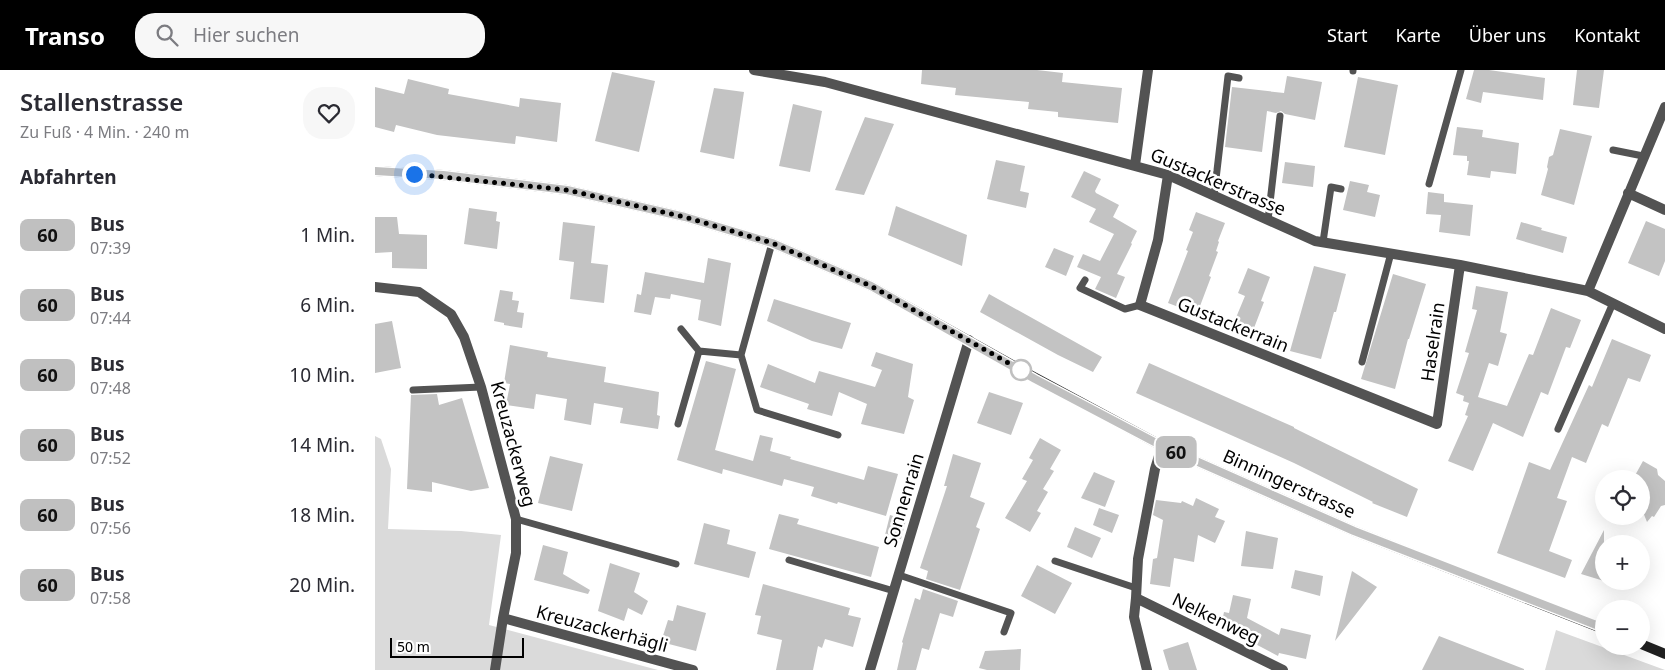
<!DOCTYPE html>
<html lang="de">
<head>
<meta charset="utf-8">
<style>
	body { margin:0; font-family:"Noto Sans",sans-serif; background:#f7f7f7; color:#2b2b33; height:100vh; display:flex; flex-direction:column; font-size:19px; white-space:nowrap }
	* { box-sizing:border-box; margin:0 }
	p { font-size:16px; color:#7c7c81 }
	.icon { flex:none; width:28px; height:28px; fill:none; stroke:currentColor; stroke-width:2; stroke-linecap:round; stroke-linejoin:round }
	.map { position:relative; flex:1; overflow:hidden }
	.panel { display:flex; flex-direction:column; background:#fff; width:375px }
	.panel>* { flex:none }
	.badge { padding:0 10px; border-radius:8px; font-size:18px; line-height:32px }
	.buttons { position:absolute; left:1220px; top:400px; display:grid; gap:10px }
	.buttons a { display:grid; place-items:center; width:55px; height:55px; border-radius:50%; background:#fff; box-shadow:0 5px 20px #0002; font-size:25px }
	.scale { position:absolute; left:15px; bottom:12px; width:134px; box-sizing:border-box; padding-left:5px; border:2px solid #000; border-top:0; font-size:14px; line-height:18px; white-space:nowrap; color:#000; -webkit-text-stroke:4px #fff; paint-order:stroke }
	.you { position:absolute; width:25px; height:25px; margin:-12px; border:4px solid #fff; border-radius:50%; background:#1a73e8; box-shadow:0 0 0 8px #1a73e833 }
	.map>.badge { position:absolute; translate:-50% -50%; box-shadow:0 0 0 2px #fff }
	h2 { padding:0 20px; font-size:19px; line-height:45px }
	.round { display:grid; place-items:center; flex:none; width:52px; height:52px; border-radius:20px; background:#f7f7f7 }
	.overview { display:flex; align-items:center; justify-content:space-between; height:85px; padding:0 20px }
	h1 { font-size:24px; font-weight:600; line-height:38px }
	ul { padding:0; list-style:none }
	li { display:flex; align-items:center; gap:15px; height:70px; padding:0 20px }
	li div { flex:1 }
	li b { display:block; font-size:19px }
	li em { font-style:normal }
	li .badge { min-width:55px; font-weight:700; text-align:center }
	header { display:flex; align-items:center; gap:30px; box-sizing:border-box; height:70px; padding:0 25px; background:#000; color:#fff }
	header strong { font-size:24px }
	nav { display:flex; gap:28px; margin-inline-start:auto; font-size:18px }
	.search { width:350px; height:45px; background:#f7f7f7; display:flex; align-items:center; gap:12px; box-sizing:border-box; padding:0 18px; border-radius:20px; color:#7c7c81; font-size:19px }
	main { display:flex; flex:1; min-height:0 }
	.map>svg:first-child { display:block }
</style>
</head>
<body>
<header>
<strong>Transo</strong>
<div class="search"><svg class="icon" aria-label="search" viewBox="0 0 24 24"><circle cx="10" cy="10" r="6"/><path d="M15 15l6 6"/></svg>Hier suchen</div>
<nav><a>Start</a><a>Karte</a><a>Über uns</a><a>Kontakt</a></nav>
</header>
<main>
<section class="panel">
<div class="overview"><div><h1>Stallenstrasse</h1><p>Zu Fuß · 4 Min. · 240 m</p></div><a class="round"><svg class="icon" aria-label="heart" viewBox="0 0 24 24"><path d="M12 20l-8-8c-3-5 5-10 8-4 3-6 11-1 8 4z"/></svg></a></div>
<h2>Abfahrten</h2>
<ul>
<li><span class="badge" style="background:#c0c0c0;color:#111">60</span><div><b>Bus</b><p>07:39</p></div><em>1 Min.</em></li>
<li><span class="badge" style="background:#c0c0c0;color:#111">60</span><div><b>Bus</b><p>07:44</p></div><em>6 Min.</em></li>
<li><span class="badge" style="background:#c0c0c0;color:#111">60</span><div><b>Bus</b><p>07:48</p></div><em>10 Min.</em></li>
<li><span class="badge" style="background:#c0c0c0;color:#111">60</span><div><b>Bus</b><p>07:52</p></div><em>14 Min.</em></li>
<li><span class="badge" style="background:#c0c0c0;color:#111">60</span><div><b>Bus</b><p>07:56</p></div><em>18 Min.</em></li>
<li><span class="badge" style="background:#c0c0c0;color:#111">60</span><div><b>Bus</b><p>07:58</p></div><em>20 Min.</em></li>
</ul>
</section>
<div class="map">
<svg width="1290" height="600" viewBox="0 0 1290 600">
	<rect width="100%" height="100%" fill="#fff"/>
	<path fill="#dadada" d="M0,366L6,369L16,399L13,459L86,461L126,465L114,555L283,600H0Z
		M1181,560L1290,600H1170Z"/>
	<path fill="#c3c3c3" d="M547,0H662L688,3L687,12L747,18L743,53L683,47V42L653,39L654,32L580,25L581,18L546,14Z
		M1099,0H1114L1170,8L1168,30L1108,22L1106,33L1091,29Z
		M1202,0H1229L1224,38L1198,35Z
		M237,2L280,11L264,82L220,71Z
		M912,6L947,12L940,50L910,44L906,41L901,43L892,41L887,82L850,77L857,17L909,23Z
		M983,7L1023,15L1010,85L969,77Z
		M33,9L74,19L73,24L144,37L145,28L186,33L182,72L141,66L140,74L62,65L21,55L19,62L0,57V17L29,24Z
		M339,18L369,22L359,89L325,82Z
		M418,34L447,41L435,102L404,96Z
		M490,47L519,54L489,125L460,120Z
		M1082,57L1108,60L1107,67L1144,73L1141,104L1116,101L1115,108L1092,105L1094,91H1092V86L1078,85Z
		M1185,59L1217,66L1199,135L1166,125L1173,99L1172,97L1174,87L1178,85Z
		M621,90L650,96L645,121L654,123L651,138L612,129Z
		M910,92L940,96L938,117L907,113Z
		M709,101L726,109L720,121L721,123L744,135L738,147L762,161L756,173L757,174L742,204L750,207L741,228L720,219L726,207L702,197L708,184L725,191L739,164L714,152L721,139L696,127Z
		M975,111L994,115L992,122L1005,125L1000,147L968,140Z
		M1053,122L1069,124V132L1098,135L1095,166L1064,162L1066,145L1051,144Z
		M521,136L592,165L587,196L513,165Z
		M94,138L122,142L121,151L125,152L122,179L89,174Z
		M821,142L850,153L843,171L844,172L841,181L843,182L834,206L836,207L822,244L793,233L813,181L811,180L818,162L814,160Z
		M0,147H22L24,164L52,165V199L17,198V182L0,183Z
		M1271,151L1290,159V191L1284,206L1253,193Z
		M188,152L220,156L216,193L233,195L229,233L195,229L199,192L184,190Z
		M1146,152L1167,158L1166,160L1192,167L1188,183L1141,169Z
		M679,178L699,186L691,206L670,197Z
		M333,188L356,193L346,256L323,250L326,230L296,224L295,229L280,227L276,245L259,242L262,224L266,225L270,202L329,213Z
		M939,196L971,204L961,242H959L946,289L915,281Z
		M873,198L895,207L886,231L889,232L879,258L860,250L870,226L863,223Z
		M1018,204L1051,214L1034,269H1033L1020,319L986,309Z
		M1101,216L1133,222L1125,262L1132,264L1123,296L1114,293L1103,327L1132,336L1154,284L1158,285L1176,238L1206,250L1195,278L1191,277L1173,325L1166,322L1148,367L1118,353L1098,401L1073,391L1093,346L1090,345L1094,333L1088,331L1089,326L1081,323L1094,283L1090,282L1102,240L1097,239Z
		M125,220L138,222L137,230L144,231L142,242L149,243L147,258L129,255V253L119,251Z
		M614,224L727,287L718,302L683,285L605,242Z
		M399,229L476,253L467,279L437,271L392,251Z
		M17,251L26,298L0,303V254Z
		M1237,269L1276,285L1265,312L1253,308L1233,357L1227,354L1211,393L1197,387L1182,428L1192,431L1174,481L1197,490L1190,508L1122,483L1154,392L1175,400L1214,315L1217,317Z
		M135,275L173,282L172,287L231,297L229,312L284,322L282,345L285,346L283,359L245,353L248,338L219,333L216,355L189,350L192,329L161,324L159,339L131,335L135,314L129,313Z
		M501,282L538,294L533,327L539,330L529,364L486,354L492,334L464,322L457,346L432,339L434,334L385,317L393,294L440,313L444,301L500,317L507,300L496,296Z
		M331,291L361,299L340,380L378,391L385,365L398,368L395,381L416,387L415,389L489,410L493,396L523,404L511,446L463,432L462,434L436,426L439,417L409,409L407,416L348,399L347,404L302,390Z
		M774,293L919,357V358L1043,419L1032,447L997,433L998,432L919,393L761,323Z
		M614,322L648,333L636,365L602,353Z
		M62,324L64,335L87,328L114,418L96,421L57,412V422L32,419L36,325Z
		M665,368L686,380L675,399L679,401L668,419L673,422L662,441L666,443L655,462L630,448L652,411L647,409L658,390L654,388Z
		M578,384L606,393L595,427L610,433L601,457L605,459L585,520L551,509L553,501L545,498L572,416H569Z
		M175,386L208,394L197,441L163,433Z
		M1268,391L1282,399L1283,405L1290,411V435L1286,436L1279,447L1277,446L1272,452L1266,437V409H1258Z
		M719,402L740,411L730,437L706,428Z
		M821,428L844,439L840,447L850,451L840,473L823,465L819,492L799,488L795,517L775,514L778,489L782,488L788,450L778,445L781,430L806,433L807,431L818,436Z
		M724,438L744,445L737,463L718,455Z
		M404,444L424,449L422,454L504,477L496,507L394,479Z
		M515,445L531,450L526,469L510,465Z
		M329,453L355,460L352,474L381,482L374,508L319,494Z
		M700,457L726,468L717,488L692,477Z
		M1229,460V511L1206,504Z
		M871,461L903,468L898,499L866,496Z
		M168,475L193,482L188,504L215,520L213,524L159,510Z
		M235,493L265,503L259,522L273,531L267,545L253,538L249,551L223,541Z
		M662,495L697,513L680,544L646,526Z
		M920,500L948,506L945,526L916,518Z
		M977,501L1002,517L960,571L971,525Z
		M388,514L475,538L473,545L486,548L478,577L450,569L447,578L443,576L438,600H401L407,570L382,564L386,546L380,545Z
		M548,519L583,531L578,547L565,543L554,580L547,578L541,600H522L528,573L527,572L540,528L545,530Z
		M858,525L876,529L872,548L904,565L906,558L936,565L931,589L904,583L903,586L846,556L849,542L854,543Z
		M302,535L331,543L321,581L286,572L293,550L298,551Z
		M1064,566L1149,599V600H1047Z
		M813,572L822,600H794L788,580Z
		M646,579L645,600H612L604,598L610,581Z"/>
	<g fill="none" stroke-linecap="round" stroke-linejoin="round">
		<path stroke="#535353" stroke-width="7" d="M978,1V0
			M1238,80L1268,86
			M1054,114L1086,0
			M839,126L853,6L864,8
			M893,150L905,46
			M948,172L956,117L966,119
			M710,210L705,218L750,239L765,235
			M306,259L324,281L366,285L397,173
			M366,285L382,340L463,365
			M987,292L1016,183
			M38,320L106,317
			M303,354L324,281
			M1183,359L1238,233
			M141,449L301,494
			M414,490L519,521
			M680,491L761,518
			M524,505L636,543L629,562"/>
		<path stroke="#535353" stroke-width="10" d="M379,0L450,12L793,105L940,171L1085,195L1213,221L1290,259
			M760,95L773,0
			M793,105L783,170L765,235L1062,354L1085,195
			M1253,123L1290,140
			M0,217L44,222L76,244L89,267L106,317L141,449V483L128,548L120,600
			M1213,221L1290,37
			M761,528L908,600
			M128,548L318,600
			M495,600L594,270
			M772,600L759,547L761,528L763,489L780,399L787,376"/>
		<path stroke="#202020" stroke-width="10" d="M0,101L68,105L192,120L310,147L397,173L496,216L646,300L787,376L979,461L1229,559
			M1266,574L1290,584"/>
	</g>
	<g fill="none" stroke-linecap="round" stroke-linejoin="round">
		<defs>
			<path id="line" d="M0,101L68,105L192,120L310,147L397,173L496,216L660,309L787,376L979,461L1229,558"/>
		</defs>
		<use href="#line" stroke="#fff" stroke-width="11"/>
		<use href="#line" stroke="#c0c0c0" stroke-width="8"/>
		<path stroke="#000" stroke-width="5" stroke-dasharray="0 9" d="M39,104L192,120L310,147L397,173L496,216L646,300"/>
	</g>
	<circle fill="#fff" stroke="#c0c0c0" stroke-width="2.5" cx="646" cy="300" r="10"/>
	<g text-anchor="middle" stroke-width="5" stroke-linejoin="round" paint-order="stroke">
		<g font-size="18" fill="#000" stroke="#fff">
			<text transform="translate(843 112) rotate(23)" y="6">Gustackerstrasse</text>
			<text transform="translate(858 255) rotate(22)" y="6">Gustackerrain</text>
			<text transform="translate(1058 272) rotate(-82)" y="6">Haselrain</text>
			<text transform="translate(138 374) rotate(75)" y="6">Kreuzackerweg</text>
			<text transform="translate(914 414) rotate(24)" y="6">Binningerstrasse</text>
			<text transform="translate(529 430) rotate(-73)" y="6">Sonnenrain</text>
			<text transform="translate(841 549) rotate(26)" y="6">Nelkenweg</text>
			<text transform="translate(227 559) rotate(15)" y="6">Kreuzackerhägli</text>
		</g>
	</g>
</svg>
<div class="buttons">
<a><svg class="icon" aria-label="locate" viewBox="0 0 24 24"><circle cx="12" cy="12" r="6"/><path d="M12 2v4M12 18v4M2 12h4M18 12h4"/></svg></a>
<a>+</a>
<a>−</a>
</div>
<div class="scale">50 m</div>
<div class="you" style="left:39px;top:104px"></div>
<b class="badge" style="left:801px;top:382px;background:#c0c0c0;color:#111">60</b>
</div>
</main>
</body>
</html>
